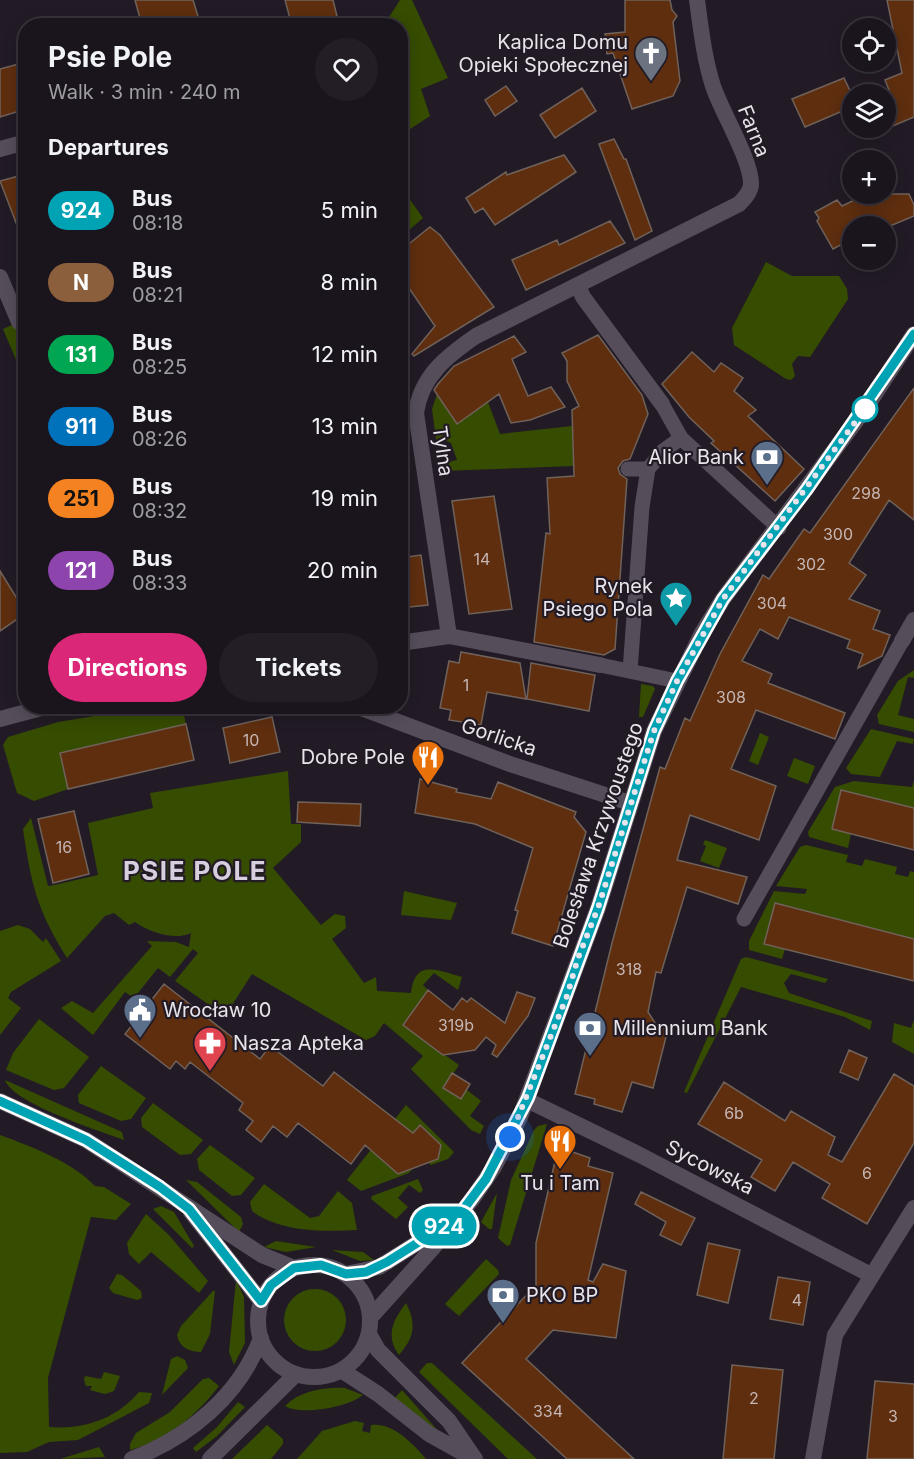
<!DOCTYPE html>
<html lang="en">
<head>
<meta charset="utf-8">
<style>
	body { margin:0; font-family:Inter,sans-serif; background:#231d25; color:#f1f3f6; height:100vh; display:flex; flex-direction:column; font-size:22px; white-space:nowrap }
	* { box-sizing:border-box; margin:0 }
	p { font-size:20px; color:#9f9ea3 }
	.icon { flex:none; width:33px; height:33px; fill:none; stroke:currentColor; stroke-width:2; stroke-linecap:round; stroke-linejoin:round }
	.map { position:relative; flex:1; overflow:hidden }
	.details { position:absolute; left:18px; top:18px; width:390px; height:696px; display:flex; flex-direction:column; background:#1a141c; border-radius:24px; box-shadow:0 3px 15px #0003,0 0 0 2px #38333b }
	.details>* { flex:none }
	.badge { padding:0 12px; border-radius:20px; font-size:21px; line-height:39px }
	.controls { position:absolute; left:842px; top:18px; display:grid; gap:12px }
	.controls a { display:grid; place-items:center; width:54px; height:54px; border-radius:50%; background:#1a141c; box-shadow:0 3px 15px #0003,0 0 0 2px #38333b; font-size:30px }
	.you { position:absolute; width:30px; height:30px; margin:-15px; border:4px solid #fff; border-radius:50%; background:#1a73e8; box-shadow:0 0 0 9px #1a73e833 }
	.map>.badge { position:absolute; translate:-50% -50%; box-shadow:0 0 0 3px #fff }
	h2 { padding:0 30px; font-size:22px; line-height:54px }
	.round { display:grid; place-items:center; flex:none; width:63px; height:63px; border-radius:32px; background:#231d25 }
	.summary { display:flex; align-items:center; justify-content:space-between; height:102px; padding:0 30px }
	h1 { font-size:28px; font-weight:700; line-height:45px }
	.action { display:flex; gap:12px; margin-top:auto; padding:12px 30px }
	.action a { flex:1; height:69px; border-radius:36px; background:#db2777; color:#fff; font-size:24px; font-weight:700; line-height:69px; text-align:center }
	.action a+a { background:#231d25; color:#f1f3f6 }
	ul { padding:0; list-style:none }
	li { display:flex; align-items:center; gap:18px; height:72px; padding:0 30px }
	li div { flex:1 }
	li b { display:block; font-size:22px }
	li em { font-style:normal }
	li .badge { min-width:66px; font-weight:700; text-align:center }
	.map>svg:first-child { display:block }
</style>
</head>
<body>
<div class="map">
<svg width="914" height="1459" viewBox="0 0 914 1459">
	<rect width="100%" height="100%" fill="#221b26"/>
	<path fill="#364c00" d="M400,0H412L448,78L421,89L430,116L401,135L400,26L384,25Z
		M401,187L423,218L401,237H400Z
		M766,262L792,276H839L847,289L848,299L810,357L798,356L792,364L795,376L791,380L786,379L734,345L732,328Z
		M25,319V381L3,329Z
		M437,394L457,424L488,402L500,434L572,426L574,466L441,471L440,464L457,460L451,443L444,440L437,447L432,409Z
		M914,670V678L908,677L898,715L914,719V732L879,724L877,715L898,681Z
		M641,684L653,686L655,689L643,717H639Z
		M149,707H182L186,724L60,754L68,789L34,801L17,793L3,745L8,737L58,722Z
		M871,729L914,739L913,744L897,741L880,777L851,774L846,768Z
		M760,733L769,737L758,765L749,761Z
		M794,758L815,766L808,784L787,776Z
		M288,771L291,824H301V842L273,868L321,925L335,914L345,916L346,928L332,939L364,983L376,977L377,991L411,993C415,958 438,971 462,977L458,990L434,973L423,985L428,990L403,1025L459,1065L444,1088L461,1098L467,1090L481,1101L470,1116L484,1126L480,1134L471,1130L411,1069L423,1056L384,1023L375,1036L366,1040L252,974L225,1016L175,981L198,953L193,949L170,977L158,968L134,998L125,992L93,1035L61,1008L72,1001L93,1013L152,946L147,941L176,942L189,947L191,933C175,941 149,932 135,922L129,925L114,913L105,916L67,958C37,910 31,884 23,829L31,818L48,886L54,885L98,875L88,823L153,808L150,793Z
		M914,780V808L841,790L832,829L851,834L848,848L809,837L808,832L835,787L854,781L912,787Z
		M705,840L727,848L719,868L700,861L706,846L703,844Z
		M806,845L848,855L846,862L862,866L865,859L897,867L895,874L908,877L910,871L914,872V939L775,903L764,944L785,949L782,959L749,950V941L774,891L805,894L807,889L776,886L800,847Z
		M404,891L457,903L451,920L401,915Z
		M18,925L30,929L43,942L46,938L61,961L11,992L8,998L21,1008L0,1035V931Z
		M746,957L828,979L825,983L791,974L784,983L789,993L872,1021L870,1030L845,1017L741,987L687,1093L684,1092L741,959Z
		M39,1019L89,1057L64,1088L54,1090L6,1070L13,1053Z
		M914,1020V1054L892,1042L894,1023L911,1028Z
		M101,1066L146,1098L131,1119L121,1121L79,1103L78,1095Z
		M5,1080L122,1132L124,1140C100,1131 12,1103 5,1080Z
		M153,1103L203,1140L191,1154L180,1155L142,1127L141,1118Z
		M406,1105L454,1152L448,1159L431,1165L428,1162L438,1159L441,1145L420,1126L385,1163L397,1173L414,1167L409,1173L361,1191L347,1180Z
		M547,1124L510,1245L507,1246L498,1238L511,1180L534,1130L538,1126Z
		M0,1135C32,1147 71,1161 95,1186L104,1187L131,1204L116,1220L91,1217L48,1378L49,1427C84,1430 116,1419 139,1392L152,1393L149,1403L78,1440L49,1442L27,1452L0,1453Z
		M210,1145L255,1178L241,1195L232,1196L199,1170L197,1159Z
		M418,1179L423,1190L420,1193L409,1185L398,1198L408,1207L396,1219L371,1199L372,1196Z
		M186,1180L197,1182L241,1217L243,1224L239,1232Z
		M264,1184L310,1218L319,1216L338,1191L352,1203L357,1230C324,1232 279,1232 252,1211L250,1202Z
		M497,1193L492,1229H489L481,1222Z
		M161,1206L174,1212L194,1246L192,1248L153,1209Z
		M146,1214L168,1234L208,1281L199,1293L151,1252L139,1264L129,1254L127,1243Z
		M276,1241L316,1247L286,1252L264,1247Z
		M332,1250L363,1252L374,1260L360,1261Z
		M486,1259L498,1270L499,1274L459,1316L445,1304Z
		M117,1274L122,1275L141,1291L142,1298L137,1300L113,1293L109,1288Z
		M236,1280L244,1297L245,1343L234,1365L229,1352Z
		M284 1320a31 31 0 1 1 62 0a31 31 0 1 1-62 0Z
		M213,1291H215L210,1334L201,1352C189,1352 179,1347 177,1335L181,1326Z
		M406,1303C417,1324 414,1338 399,1355C385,1336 393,1320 406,1303Z
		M177,1356L185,1360L188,1368L162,1395L171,1359Z
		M427,1363H432L537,1459H508L419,1372Z
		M104,1372L120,1376L114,1391L105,1394L90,1390L92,1386H86L84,1380L85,1376L101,1379Z
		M209,1378L219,1386C196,1416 167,1440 130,1450V1444L136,1433L170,1412L203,1379Z
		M345,1388L363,1395C349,1407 301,1416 285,1406C300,1391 323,1387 345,1388Z
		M402,1390L440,1433L394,1399Z
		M238,1402L245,1407L217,1436L196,1452L193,1448L217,1427Z
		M355,1421L364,1423L362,1431L370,1433L371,1425C394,1423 412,1443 426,1459H297L322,1431Z
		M267,1425L283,1439V1444L271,1459H232Z
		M99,1447L105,1457L60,1459Z"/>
	<path fill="#5e2e0f" stroke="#70625a" stroke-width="1.5" d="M135,0H193L201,26H142Z
		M285,0H333L337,16L310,26H292Z
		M625,0H670L672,10L677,16L673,22L680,81L673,96L632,109L613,53L607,54L605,34L625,32Z
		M887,0H914V117L874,134L871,128H885V94H880L889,90L885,80L902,73Z
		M26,62V109L0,117V69Z
		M844,78L852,95V107L805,127L792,99Z
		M506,86L517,101L495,116L485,100Z
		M582,88L596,111L555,138L540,115Z
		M614,139L624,159H626L652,231L635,240L599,144Z
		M564,155L576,172L495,225L483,208L475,213L466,198L506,172L507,175Z
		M26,174V246H25L0,181Z
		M867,194H909L914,205V216L890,226H852V239L833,249L817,221L819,218L815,212L837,200L842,206Z
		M610,221L625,243L526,290L512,260L557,240L559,245Z
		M430,227L440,235L494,307L414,356L412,354L435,326L400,275V251Z
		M598,335L642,395L648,414L630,459L623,461L618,468L620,474L627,479L615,649L604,655L534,642L546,533L550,534L547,478L574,476L572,410L579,406L567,381V361L562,353Z
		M514,336L526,352L512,359L528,396L551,387L565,407L530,420L511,423L499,394L457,424L434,390L438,384L454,366Z
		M692,352L714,372L721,363L743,378L734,391L756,410L748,416L804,469L775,501L711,443L714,441L689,417L662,384Z
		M914,388V520L889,500L849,563L866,575L849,599L880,611L873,629L890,635L882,656L858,668L863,654L847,648L850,640L789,617L778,639L760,629L742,661L772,674L768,683L845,713L835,739L756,710L731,769L776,786L759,840L690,815L677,860L747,877L738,904L687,887L661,973L656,972L648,1012L657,1026L668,1029L653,1088L632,1082L622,1112L594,1104L595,1099L575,1094L612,943L660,767L665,769L685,718L690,721L720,654L763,575L769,579L804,529L810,533Z
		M494,496L512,609L469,614L452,501Z
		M421,555L428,605L400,608V558Z
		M0,571L26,613L0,631Z
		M461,652L520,663L526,699L487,692L481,725L449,720L451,710L440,708L449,661L459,663Z
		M531,663L595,675L589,711L527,699Z
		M272,717L280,752L230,763L223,728Z
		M186,724L194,760L68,789L60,753Z
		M420,779L457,789L456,792L491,799L498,782L576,812L574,817L586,832L553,946L512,933L518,911L515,910L533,848L475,824L415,813Z
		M841,790L914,808V850L832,829Z
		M298,802L361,804L360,826L297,822Z
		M74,811L89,874L53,883L38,819Z
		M775,903L914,939V981L764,944Z
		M164,984L260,1059L270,1046L323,1086L334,1072L413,1133L420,1125L441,1145L438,1159L398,1174L365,1145L351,1164L298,1123L287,1137L273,1126L261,1142L246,1130L253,1121L239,1110L243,1103L190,1062L185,1069L176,1061L170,1069L125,1034Z
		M428,990L453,1010L462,998L467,1002L471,998L505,1023L517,992L535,998L528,1016L497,1057L492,1054L496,1045L486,1037L475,1050L443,1055L403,1025Z
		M849,1050L867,1058L858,1080L840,1072Z
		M452,1073L470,1084L461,1099L443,1088Z
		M894,1074L914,1086V1143L867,1224L822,1198L830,1184L793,1162L775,1191L751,1177L762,1160L698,1124L724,1082L785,1121L791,1111L835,1137L828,1155L842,1162Z
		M567,1150L590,1158L588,1166L613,1173L588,1280L593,1282L603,1264L626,1271L616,1338L553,1330L526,1359L634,1459H567L462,1363L536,1285V1243L556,1157L564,1160Z
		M641,1192L695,1218L681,1245L660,1235L666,1222L635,1204Z
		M708,1243L740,1250L728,1303L697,1295Z
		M778,1277L810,1282L803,1325L770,1319Z
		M732,1365L783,1370L774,1459H723Z
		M875,1381L914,1384V1459H867Z"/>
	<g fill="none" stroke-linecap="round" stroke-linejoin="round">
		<path stroke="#554d5a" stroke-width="15" d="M662,404L681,438L779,528
			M628,469H648
			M600,665L677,681
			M630,671L642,507L648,469L663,451L681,438
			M744,919L902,641"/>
		<path stroke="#554d5a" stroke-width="16" d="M0,149L26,142
			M0,277L19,322
			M578,286L583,297L662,404
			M449,636L416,413C421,376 447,356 476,336L739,204C744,199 750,193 751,185C752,161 721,111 713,86C704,58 701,29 697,0
			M902,641L914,620
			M400,643L449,636L600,665
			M356,706L510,764L630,803
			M0,719L49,706
			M527,1100L638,1154L871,1275
			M346,1274L379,1267L446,1225
			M370,1318L432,1249L473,1198L494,1167L520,1117L598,908L654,731L702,633L723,599L865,409L914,334
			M813,1459L835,1335L914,1208"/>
		<path stroke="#554d5a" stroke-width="16" d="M0,1101L86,1140L262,1255L294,1268
			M191,1212L261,1301
			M258 1321a56 56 0 1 1 112 0a56 56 0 1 1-112 0Z
			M369,1334L378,1350L449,1421L475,1459
			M341,1370L378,1394L429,1434L472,1458
			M132,1459C189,1437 239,1396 261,1338
			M210,1459L296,1374"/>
	</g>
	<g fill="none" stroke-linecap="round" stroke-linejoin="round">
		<defs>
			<path id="line" d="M0,1101L86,1140L160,1187L189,1209L261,1301L271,1285L294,1268L321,1265L346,1274L366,1272L387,1262L457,1218L486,1179L528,1098L598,908L654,731L677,681L723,599L807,489L914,334"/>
		</defs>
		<use href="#line" stroke="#fff" stroke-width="14"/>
		<use href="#line" stroke="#00a3b4" stroke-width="9"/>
		<path stroke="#e8e4eb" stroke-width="6" stroke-dasharray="0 10.8" d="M510,1137L567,996L578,958L598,908L654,731L677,681L723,599L865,409"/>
	</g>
	<defs>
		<symbol id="church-pin" viewBox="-11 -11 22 30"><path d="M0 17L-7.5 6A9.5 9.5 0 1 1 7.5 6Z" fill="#6b7280" stroke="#221b26"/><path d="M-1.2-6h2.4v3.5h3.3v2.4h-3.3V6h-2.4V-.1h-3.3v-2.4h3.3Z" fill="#fff"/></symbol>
		<symbol id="bank-pin" viewBox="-11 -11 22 30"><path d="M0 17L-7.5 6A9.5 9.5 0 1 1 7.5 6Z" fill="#5c6f8a" stroke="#221b26"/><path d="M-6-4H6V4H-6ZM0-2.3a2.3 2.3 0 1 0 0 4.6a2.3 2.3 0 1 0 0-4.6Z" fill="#fff"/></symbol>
		<symbol id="sight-pin" viewBox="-11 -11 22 30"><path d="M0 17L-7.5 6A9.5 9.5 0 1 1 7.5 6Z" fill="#0f9aa8" stroke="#221b26"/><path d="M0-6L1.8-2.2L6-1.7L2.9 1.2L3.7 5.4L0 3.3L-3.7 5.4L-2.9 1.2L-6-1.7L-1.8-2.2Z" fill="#fff"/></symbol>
		<symbol id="restaurant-pin" viewBox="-11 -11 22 30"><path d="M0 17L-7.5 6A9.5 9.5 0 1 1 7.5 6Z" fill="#e8710a" stroke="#221b26"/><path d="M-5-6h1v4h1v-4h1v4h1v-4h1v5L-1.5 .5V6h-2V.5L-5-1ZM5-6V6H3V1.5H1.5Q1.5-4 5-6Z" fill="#fff"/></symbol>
		<symbol id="civic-pin" viewBox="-11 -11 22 30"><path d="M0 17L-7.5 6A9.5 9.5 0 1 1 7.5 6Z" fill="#5c6f8a" stroke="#221b26"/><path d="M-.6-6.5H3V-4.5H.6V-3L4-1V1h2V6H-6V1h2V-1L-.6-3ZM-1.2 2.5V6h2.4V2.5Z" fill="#fff"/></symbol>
		<symbol id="pharmacy-pin" viewBox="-11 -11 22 30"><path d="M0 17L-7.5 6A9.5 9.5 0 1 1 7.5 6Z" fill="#e0444e" stroke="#221b26"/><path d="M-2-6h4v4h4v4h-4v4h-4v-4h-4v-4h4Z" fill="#fff"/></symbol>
	</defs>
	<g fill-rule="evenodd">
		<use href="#church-pin" x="632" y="34" width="38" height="52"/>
		<use href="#bank-pin" x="748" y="438" width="38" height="52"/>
		<use href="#sight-pin" x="657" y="579" width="38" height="52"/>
		<use href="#restaurant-pin" x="409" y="738" width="38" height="52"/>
		<use href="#civic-pin" x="121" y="991" width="38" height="52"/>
		<use href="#bank-pin" x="571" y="1009" width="38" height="52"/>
		<use href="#pharmacy-pin" x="191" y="1024" width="38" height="52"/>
		<use href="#restaurant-pin" x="541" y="1122" width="38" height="52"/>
		<use href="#bank-pin" x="484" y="1276" width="38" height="52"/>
	</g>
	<circle fill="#fff" stroke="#00a3b4" stroke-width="3" cx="865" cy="409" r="12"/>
	<g text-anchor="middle" stroke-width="4.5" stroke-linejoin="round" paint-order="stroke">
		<g font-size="16" fill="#c6b6b4">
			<text x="866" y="499">298</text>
			<text x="838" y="540">300</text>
			<text x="482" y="565">14</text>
			<text x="811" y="570">302</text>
			<text x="772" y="609">304</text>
			<text x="466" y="691">1</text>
			<text x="731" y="703">308</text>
			<text x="251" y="746">10</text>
			<text x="64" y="853">16</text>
			<text x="629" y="975">318</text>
			<text x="456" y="1031">319b</text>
			<text x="734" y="1119">6b</text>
			<text x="867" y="1179">6</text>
			<text x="797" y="1306">4</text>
			<text x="754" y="1404">2</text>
			<text x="548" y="1417">334</text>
			<text x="893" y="1422">3</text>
		</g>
		<g font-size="20" fill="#e8e4eb" stroke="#221b26" text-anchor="end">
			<text x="628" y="49">Kaplica Domu<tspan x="628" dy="23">Opieki Społecznej</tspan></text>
			<text x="744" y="464">Alior Bank</text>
			<text x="653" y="593">Rynek<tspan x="653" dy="23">Psiego Pola</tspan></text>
			<text x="405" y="764">Dobre Pole</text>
			<text x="163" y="1017" text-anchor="start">Wrocław 10</text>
			<text x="613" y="1035" text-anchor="start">Millennium Bank</text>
			<text x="233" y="1050" text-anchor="start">Nasza Apteka</text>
			<text x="560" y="1190" text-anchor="middle">Tu i Tam</text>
			<text x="526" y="1302" text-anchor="start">PKO BP</text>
		</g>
		<g font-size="20" fill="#e8e4eb" stroke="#221b26">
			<text transform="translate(754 131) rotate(68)" y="7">Farna</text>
			<text transform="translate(443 451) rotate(82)" y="7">Tylna</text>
			<text transform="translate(499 737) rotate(19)" y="7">Gorlicka</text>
			<text transform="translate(598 835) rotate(-71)" y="7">Bolesława Krzywoustego</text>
			<text transform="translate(710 1167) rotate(27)" y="7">Sycowska</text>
		</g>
		<g font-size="26" font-weight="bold" letter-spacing="1.5" fill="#d8cfde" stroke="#221b26">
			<text x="195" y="880">PSIE POLE</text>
		</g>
	</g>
</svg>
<div class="controls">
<a><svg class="icon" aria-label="locate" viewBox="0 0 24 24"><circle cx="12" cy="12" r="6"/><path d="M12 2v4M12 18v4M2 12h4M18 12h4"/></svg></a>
<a><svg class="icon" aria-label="layers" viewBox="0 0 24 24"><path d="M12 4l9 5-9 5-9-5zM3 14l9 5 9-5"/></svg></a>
<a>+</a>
<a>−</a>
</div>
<div class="you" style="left:510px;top:1137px"></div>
<b class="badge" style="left:444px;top:1226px;background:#00a3b4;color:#fff">924</b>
<section class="details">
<div class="summary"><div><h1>Psie Pole</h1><p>Walk · 3 min · 240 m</p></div><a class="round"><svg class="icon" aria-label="heart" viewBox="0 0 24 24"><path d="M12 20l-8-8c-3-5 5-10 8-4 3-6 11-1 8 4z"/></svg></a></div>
<h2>Departures</h2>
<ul>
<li><span class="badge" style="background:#00a3b4;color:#fff">924</span><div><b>Bus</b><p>08:18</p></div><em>5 min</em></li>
<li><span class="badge" style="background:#8b5e3c;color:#fff">N</span><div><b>Bus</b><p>08:21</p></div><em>8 min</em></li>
<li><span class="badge" style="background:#00a651;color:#fff">131</span><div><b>Bus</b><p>08:25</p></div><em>12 min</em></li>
<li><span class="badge" style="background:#0072bc;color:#fff">911</span><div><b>Bus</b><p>08:26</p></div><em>13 min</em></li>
<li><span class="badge" style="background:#f58220;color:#111">251</span><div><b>Bus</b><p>08:32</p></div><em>19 min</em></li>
<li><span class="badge" style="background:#8e44ad;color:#fff">121</span><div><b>Bus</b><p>08:33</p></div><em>20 min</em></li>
</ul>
<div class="action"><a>Directions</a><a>Tickets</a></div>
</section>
</div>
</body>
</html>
